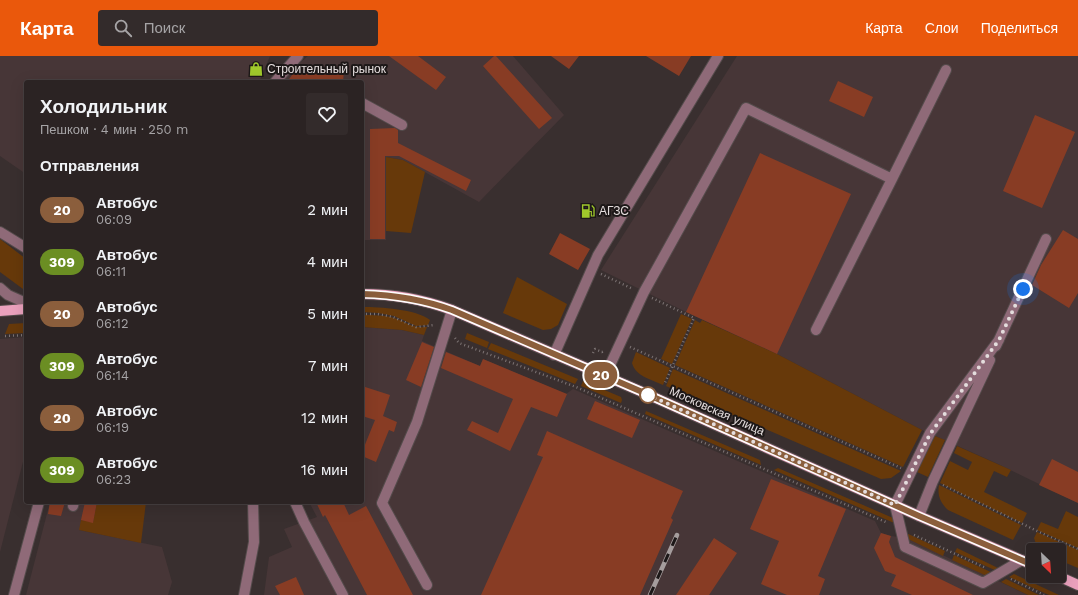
<!DOCTYPE html>
<html lang="ru">
<head>
<meta charset="utf-8">
<style>
	body { margin:0; font-family:"Work Sans",sans-serif; background:#332b2b; color:#f1f3f6; height:100vh; display:flex; flex-direction:column; font-size:15px; white-space:nowrap }
	* { box-sizing:border-box; margin:0 }
	p { font-size:13px; color:#a6a4a6 }
	.icon { flex:none; width:22px; height:22px; fill:none; stroke:currentColor; stroke-width:2; stroke-linecap:round; stroke-linejoin:round }
	.map { position:relative; flex:1; overflow:hidden }
	.side { position:absolute; left:24px; top:24px; width:340px; height:424px; display:flex; flex-direction:column; background:#2b2323; border-radius:4px; box-shadow:0 4px 16px #0002,0 0 0 1px #474041 }
	.side>* { flex:none }
	.badge { padding:0 8px; border-radius:13px; font-size:14px; line-height:26px }
	.needle { width:26px; rotate:155deg }
	.controls { position:absolute; left:1026px; top:487px; display:grid; gap:8px }
	.controls a { display:grid; place-items:center; width:40px; height:40px; border-radius:4px; background:#2b2323; box-shadow:0 4px 16px #0002,0 0 0 1px #474041; font-size:20px }
	.you { position:absolute; width:20px; height:20px; margin:-10px; border:3px solid #fff; border-radius:50%; background:#1a73e8; box-shadow:0 0 0 6px #1a73e833 }
	.map>.badge { position:absolute; translate:-50% -50%; box-shadow:0 0 0 2px #fff }
	h2 { padding:0 16px; font-size:15px; line-height:36px }
	.round { display:grid; place-items:center; flex:none; width:42px; height:42px; border-radius:4px; background:#332b2b }
	.overview { display:flex; align-items:center; justify-content:space-between; height:68px; padding:0 16px }
	h1 { font-size:19px; font-weight:800; line-height:30px }
	ul { padding:0; list-style:none }
	li { display:flex; align-items:center; gap:12px; height:52px; padding:0 16px }
	li div { flex:1 }
	li b { display:block; font-size:15px }
	li em { font-style:normal }
	li .badge { min-width:44px; font-weight:700; text-align:center }
	header { display:flex; align-items:center; gap:24px; box-sizing:border-box; height:56px; padding:0 20px; background:#ea580c; color:#fff }
	header strong { font-size:19px }
	nav { display:flex; gap:22px; margin-inline-start:auto; font-size:14px }
	.search { width:280px; height:36px; background:#332b2b; display:flex; align-items:center; gap:10px; box-sizing:border-box; padding:0 14px; border-radius:4px; color:#a6a4a6; font-size:15px }
	.map>svg:first-child { display:block }
</style>
</head>
<body>
<header>
<strong>Карта</strong>
<div class="search"><svg class="icon" aria-label="search" viewBox="0 0 24 24"><circle cx="10" cy="10" r="6"/><path d="M15 15l6 6"/></svg>Поиск</div>
<nav><a>Карта</a><a>Слои</a><a>Поделиться</a></nav>
</header>
<div class="map">
<svg width="1078" height="539" viewBox="0 0 1078 539">
	<rect width="100%" height="100%" fill="#392f2f"/>
	<path fill="#473637" d="M0,0H270L259,26H26V118L0,100Z
		M308,0H513L564,59L479,146L403,104L386,101V184H362V26H282L295,11Z
		M737,0H1078V447L998,408L922,374L777,298L686,256L601,214Z
		M362,271L402,274L424,279L422,285L480,310L483,303L566,338L573,333L875,465L881,477L891,480L906,482L1028,539H264L269,501L292,491L284,473L317,461L309,446H362Z
		M26,281V394L0,496V283Z
		M50,446H97L93,467L79,474L162,491L172,526L168,539H26Z"/>
	<path fill="#67390a" d="M386,101L403,104L425,116L411,177L386,175Z
		M0,183L26,203V233H23L0,216Z
		M517,221L567,248L558,269L551,273L543,274L503,257Z
		M362,251C380,251 416,253 430,264L428,269L416,270L394,260L378,257L362,256Z
		M681,258L692,263L672,308L661,303Z
		M362,259C373,259 384,259 394,262C409,267 410,272 427,271L424,279L402,274L362,271Z
		M695,264L700,267L702,264L777,298L922,374L903,411L675,309Z
		M26,267V277L5,278L9,268Z
		M467,277L489,286L487,292L465,283Z
		M491,287L578,323L575,328L488,293Z
		M636,296L670,312L663,329C651,323 636,321 632,307Z
		M673,313L901,415L891,422L881,423L666,330Z
		M583,325L621,341L622,344L621,347L581,330Z
		M646,355L760,404L761,409L645,358Z
		M935,380L945,384L928,421L917,416Z
		M957,390L1011,414L1007,421L994,415L984,436L1027,457L1022,467L940,427L950,405L968,414L972,406L954,397Z
		M778,412L893,462L894,467L774,414Z
		M939,429L1021,469L1013,484L948,454C941,447 937,440 939,429Z
		M97,446H146L141,487L79,474L81,464L93,466Z
		M1066,455L1078,461V492L1037,474L1041,466L1058,473Z
		M904,476L945,495L943,500L906,482Z
		M1037,476L1078,494V512L1059,504V494H1038L1034,482Z
		M957,492L998,512L999,516L955,496Z
		M954,499L995,518L989,521L952,504Z
		M1014,518L1059,539H1049L1009,521Z
		M1006,523L1039,539H1028L1001,526Z"/>
	<path fill="#883c24" d="M389,0H418L446,21L436,34Z
		M494,0H496L552,62L539,73L483,10Z
		M551,0H579L569,13Z
		M646,0H691L679,20Z
		M297,12L344,14L343,26H287Z
		M838,25L873,41L864,61L829,45Z
		M1035,59L1075,76L1042,152L1003,135Z
		M395,72L398,74V87L471,124L466,135L399,100H385V183H370V73Z
		M760,97L851,138L777,298L686,256Z
		M1063,174L1078,183V237L1069,252L1032,229L1041,209Z
		M560,177L590,193L578,214L549,198Z
		M422,286L434,291L421,331L406,324Z
		M446,296L480,310L483,303L567,338L557,361L531,351L510,395L467,374L472,365L498,377L513,343L441,312Z
		M362,330L390,339L383,360L397,366L394,376L389,374L376,406L362,400V396L375,364L362,360Z
		M595,345L640,364L632,382L587,363Z
		M547,375L683,435L671,462L673,464L640,539H481L543,401L537,399Z
		M1052,403L1078,416V447L1039,429Z
		M771,423L846,453L818,520L825,523L819,539H787L761,528L779,485L750,473Z
		M50,446H65L61,460L48,458Z
		M85,446H97L93,467L81,464Z
		M316,446H343L349,459L366,450L413,539H367L325,459L323,461Z
		M881,477L891,480L889,486L895,501L973,539H912L891,530L896,519L885,515L874,492Z
		M714,482L737,497L709,539H676Z
		M296,521L304,539H280L275,530Z"/>
	<g fill="none" stroke-linecap="round" stroke-linejoin="round">
		<defs>
			<path id="minor" d="M275,26L298,0
				M362,47L402,69
				M892,123L946,14
				M0,176L26,192
				M0,232L8,239L26,247
				M999,284L930,377L895,449L905,491L983,527L1022,504
				M996,290L1046,183
				M554,299L598,199L718,0
				M605,320L644,236L746,52L892,123L816,274
				M295,446L304,466L343,539
				M73,450L74,446
				M919,460L933,425L990,304
				M427,529L382,447L417,366L452,254
				M14,539L39,446
				M244,539L254,486L253,446"/>
			<path id="major" d="M362,238C394,238 422,243 452,254L640,335L919,460L1033,509
				M0,255L26,253
				M1058,520L1078,529"/>
		</defs>
		<use href="#minor" stroke="#544b4b" stroke-width="12"/>
		<use href="#major" stroke="#544b4b" stroke-width="12"/>
		<path stroke="#7e7575" stroke-width="2.5" stroke-dasharray="1 3" stroke-linecap="butt" d="M601,218L633,233
			M652,242L694,262L664,329
			M362,258H378L393,261L416,271L435,269
			M5,280L26,279
			M455,282L459,287L576,331L888,467
			M630,291L901,412
			M593,297L595,293L602,296L604,295
			M943,429L1037,475L1078,493
			M914,479L986,512
			M1011,523L1044,539"/>
		<use href="#minor" stroke="#8f6a78" stroke-width="10"/>
		<use href="#major" stroke="#eba1bd" stroke-width="10"/>
		<defs>
			<path id="rail" d="M650,539L677,479"/>
		</defs>
		<use href="#rail" stroke="#a59d9d" stroke-width="4.5"/>
		<use href="#rail" stroke="#1d1818" stroke-width="3" stroke-dasharray="9" stroke-linecap="butt"/>
	</g>
	<g fill="none" stroke-linecap="round" stroke-linejoin="round">
		<defs>
			<path id="line" d="M362,238C394,239 422,243 452,254L640,335L919,460L1033,509"/>
		</defs>
		<use href="#line" stroke="#fff" stroke-width="9"/>
		<use href="#line" stroke="#8b5e3c" stroke-width="6"/>
		<path stroke="#e4dddd" stroke-width="4" stroke-dasharray="0 7.2" d="M648,339L895,449L930,378L999,284L1023,233"/>
	</g>
	<defs>
		<symbol id="shop-bare" viewBox="-9 -9 18 18"><path d="M-5-2.5h2.3a2.7 3.5 0 0 1 5.4 0H5L5.5 6h-11ZM-1.5-2.5h3a1.5 2.3 0 0 0-3 0Z" fill="#a0c92b" stroke="#1d1818" stroke-width="2.5" paint-order="stroke"/></symbol>
		<symbol id="fuel-bare" viewBox="-9 -9 18 18"><path d="M-5.5-6h7V0h2V4h1.3V-2.5L3-4.5l.8-.8L6-3V5H2.5V1h-1V6h-7ZM-4.2-4.7v3.2H.2V-4.7Z" fill="#a0c92b" stroke="#1d1818" stroke-width="2.5" paint-order="stroke"/></symbol>
	</defs>
	<g fill-rule="evenodd">
		<use href="#shop-bare" x="246" y="3" width="20" height="20"/>
		<use href="#fuel-bare" x="578" y="145" width="20" height="20"/>
	</g>
	<circle fill="#fff" stroke="#8b5e3c" stroke-width="2" cx="648" cy="339" r="8"/>
	<g text-anchor="middle" stroke-width="4" stroke-linejoin="round" paint-order="stroke">
		<g font-size="12" fill="#e4dddd" stroke="#1d1818" text-anchor="start">
			<text x="267" y="17">Строительный рынок</text>
			<text x="599" y="159">АГЗС</text>
		</g>
		<g font-size="12" fill="#e4dddd" stroke="#1d1818">
			<text transform="translate(717 355) rotate(24)" y="4">Московская улица</text>
		</g>
	</g>
</svg>
<div class="controls">
<a><svg class="needle" viewBox="-14 -14 28 28"><path d="M0-13l5 13h-10z" fill="#e53935"/><path d="M0 13l5-13h-10z" fill="#a6a4a6"/></svg></a>
</div>
<div class="you" style="left:1023px;top:233px"></div>
<b class="badge" style="left:601px;top:319px;background:#8b5e3c;color:#fff">20</b>
<section class="side">
<div class="overview"><div><h1>Холодильник</h1><p>Пешком · 4 мин · 250 m</p></div><a class="round"><svg class="icon" aria-label="heart" viewBox="0 0 24 24"><path d="M12 20l-8-8c-3-5 5-10 8-4 3-6 11-1 8 4z"/></svg></a></div>
<h2>Отправления</h2>
<ul>
<li><span class="badge" style="background:#8b5e3c;color:#fff">20</span><div><b>Автобус</b><p>06:09</p></div><em>2 мин</em></li>
<li><span class="badge" style="background:#6b8e23;color:#fff">309</span><div><b>Автобус</b><p>06:11</p></div><em>4 мин</em></li>
<li><span class="badge" style="background:#8b5e3c;color:#fff">20</span><div><b>Автобус</b><p>06:12</p></div><em>5 мин</em></li>
<li><span class="badge" style="background:#6b8e23;color:#fff">309</span><div><b>Автобус</b><p>06:14</p></div><em>7 мин</em></li>
<li><span class="badge" style="background:#8b5e3c;color:#fff">20</span><div><b>Автобус</b><p>06:19</p></div><em>12 мин</em></li>
<li><span class="badge" style="background:#6b8e23;color:#fff">309</span><div><b>Автобус</b><p>06:23</p></div><em>16 мин</em></li>
</ul>
</section>
</div>
</body>
</html>
